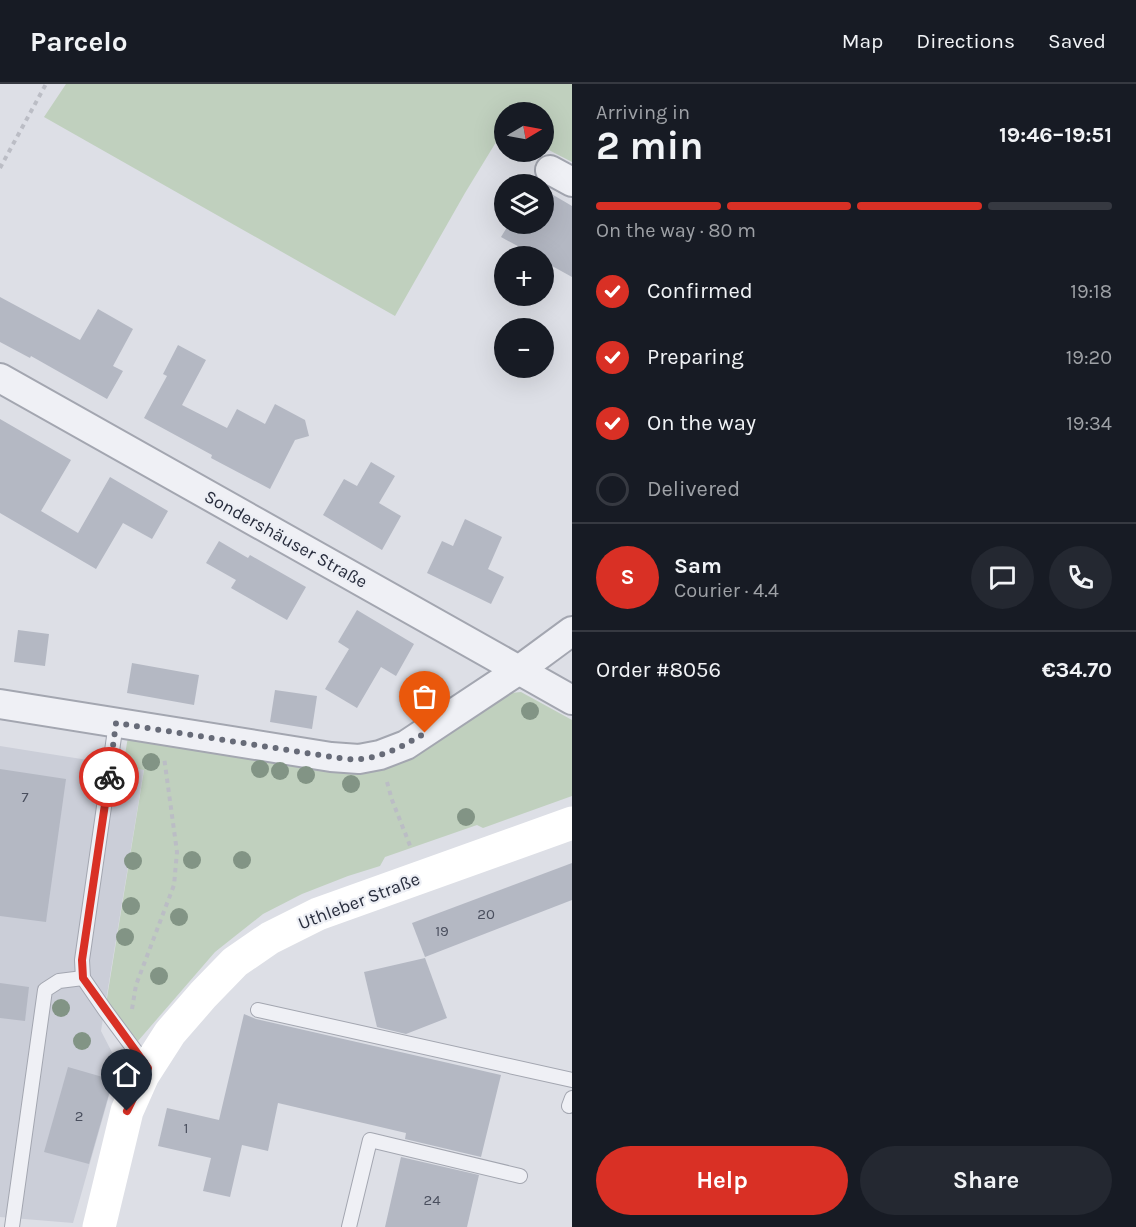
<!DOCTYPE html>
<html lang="en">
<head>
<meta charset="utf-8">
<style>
  body { margin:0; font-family:Karla,sans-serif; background:#242831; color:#f1f3f6; height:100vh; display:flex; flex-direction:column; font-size:22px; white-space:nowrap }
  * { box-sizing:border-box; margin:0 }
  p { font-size:20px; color:#9ea1a6 }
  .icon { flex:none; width:33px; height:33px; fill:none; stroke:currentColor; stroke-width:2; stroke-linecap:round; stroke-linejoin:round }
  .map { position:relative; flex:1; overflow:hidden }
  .panel { display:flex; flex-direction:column; background:#171b24; width:564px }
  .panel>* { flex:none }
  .needle { width:39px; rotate:80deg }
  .buttons { position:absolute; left:494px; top:18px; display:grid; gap:12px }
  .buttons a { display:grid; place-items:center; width:60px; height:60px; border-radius:50%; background:#171b24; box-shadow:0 6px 24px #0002; font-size:30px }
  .pin { position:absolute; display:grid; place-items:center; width:51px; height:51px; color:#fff; margin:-62px -26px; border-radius:50% 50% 50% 0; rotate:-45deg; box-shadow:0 0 6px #0007 }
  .pin .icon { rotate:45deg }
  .courier { position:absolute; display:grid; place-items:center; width:60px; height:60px; margin:-30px; border:4px solid #d93025; border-radius:50%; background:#fff; color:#222; box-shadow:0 2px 8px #0007 }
  .summary em { font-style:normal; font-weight:700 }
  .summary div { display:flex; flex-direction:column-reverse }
  .summary { display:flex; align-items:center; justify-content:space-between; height:102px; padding:0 24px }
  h1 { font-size:39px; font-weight:700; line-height:45px }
  .bar { display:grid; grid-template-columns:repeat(4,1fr); gap:9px 6px; align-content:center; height:72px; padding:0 24px }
  .bar i { height:8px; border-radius:4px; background:#363941 }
  .bar .selected { background:#d93025 }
  .bar p { grid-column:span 4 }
  .line { display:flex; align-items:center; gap:15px; padding:0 24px; border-top:2px solid #363941 }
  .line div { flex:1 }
  .round { display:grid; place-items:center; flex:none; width:63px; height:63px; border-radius:32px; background:#242831 }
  ol { padding:0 24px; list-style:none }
  li { display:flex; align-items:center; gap:18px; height:66px }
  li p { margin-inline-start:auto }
  li .icon { padding:6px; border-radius:50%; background:#d93025; color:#fff; stroke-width:4 }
  li:last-child { color:#9ea1a6 }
  li i { width:33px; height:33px; border:3px solid #363941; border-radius:50% }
  .cta { display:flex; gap:12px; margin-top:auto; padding:12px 24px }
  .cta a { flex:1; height:69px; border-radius:36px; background:#d93025; color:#fff; font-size:24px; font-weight:700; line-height:69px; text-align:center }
  .cta a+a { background:#242831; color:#f1f3f6 }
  header { display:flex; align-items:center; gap:36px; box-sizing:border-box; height:84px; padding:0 30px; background:#171b24; border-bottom:2px solid #363941 }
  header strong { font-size:28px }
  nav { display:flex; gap:33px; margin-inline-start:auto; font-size:21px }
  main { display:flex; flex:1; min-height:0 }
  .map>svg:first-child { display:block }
</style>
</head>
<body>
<header>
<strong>Parcelo</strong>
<nav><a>Map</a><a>Directions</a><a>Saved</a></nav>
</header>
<main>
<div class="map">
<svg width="572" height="1143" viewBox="0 0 572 1143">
  <rect width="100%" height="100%" fill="#dddfe6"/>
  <polygon fill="#cbced8" points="0,662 144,685 101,947 118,980 73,1139 0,1133"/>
  <g fill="#c0d0be">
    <polygon points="66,0 572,0 572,78 543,63 543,28 504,28 504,45 465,109 395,232 44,33"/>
    <polygon points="521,608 572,636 572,712 483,744 477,741 385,773 380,782 348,792 302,810 263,830 215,868 138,957 106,920 144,686 123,682 128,653 371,686 398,680 426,664 511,609"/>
  </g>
  <g fill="#b4b8c3">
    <polygon points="543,105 572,122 572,193 543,177 543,172 536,172 501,153 509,140 543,140"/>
    <polygon points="0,213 80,256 98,225 133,245 113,282 123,287 107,315 31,272 30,274 0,258"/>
    <polygon points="178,261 206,276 182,321 227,344 237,325 265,340 275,320 305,336 309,352 295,356 270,405 211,374 212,371 144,334 167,292 163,290"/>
    <polygon points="0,335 71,376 41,427 78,449 110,393 168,427 152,455 123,439 96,485 0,429"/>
    <polygon points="371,378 395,392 379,419 401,432 382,466 323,431 344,395 357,402"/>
    <polygon points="465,435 502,453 488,485 504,493 491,520 427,489 442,457 453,462"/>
    <polygon points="219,457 248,474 250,471 306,503 287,536 231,504 236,496 206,479"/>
    <polygon points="357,526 414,560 396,592 381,583 357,624 325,605 349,565 338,558"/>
    <polygon points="18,546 49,550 45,582 14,578"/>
    <polygon points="132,579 199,591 194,621 127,609"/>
    <polygon points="275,606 317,612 312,645 270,638"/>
    <polygon points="0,685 66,695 46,838 0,832"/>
    <polygon points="572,779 572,816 425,873 412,839"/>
    <polygon points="425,874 447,934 406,950 377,943 364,888"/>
    <polygon points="0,899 29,903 25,937 0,934"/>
    <polygon points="244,930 256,935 501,991 481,1073 405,1055 406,1049 278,1019 268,1067 242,1061 230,1113 203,1107 211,1074 158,1062 167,1024 219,1036"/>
    <polygon points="68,983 113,996 89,1080 44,1068"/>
    <polygon points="401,1073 479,1091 467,1143 385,1143"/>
  </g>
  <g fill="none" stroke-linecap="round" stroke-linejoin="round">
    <defs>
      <g id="lane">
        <polyline points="116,639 82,876 83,894 105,926 148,984"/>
        <polyline points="258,926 572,996"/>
        <polyline points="569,1022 572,1014"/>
        <polyline points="12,1143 45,906 59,897 83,894"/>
        <polyline points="349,1143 370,1056 520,1092"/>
      </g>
      <g id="street">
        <polyline points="550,86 572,98"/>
        <polyline points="0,294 572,616"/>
        <polyline points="0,620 331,673 359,675 380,671 406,661 519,586 572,547"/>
      </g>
    </defs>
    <use href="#lane" stroke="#a3a6b0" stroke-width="16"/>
    <use href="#street" stroke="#a3a6b0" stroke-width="32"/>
    <g stroke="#bbbdc5" stroke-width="4" stroke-dasharray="4.5 4.5" stroke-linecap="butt">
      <polyline points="0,84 46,0"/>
      <polyline points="387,698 392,716 411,764"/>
      <polyline points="132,925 136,901 174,801 177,768 164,673"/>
    </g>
    <use href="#lane" stroke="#eff0f5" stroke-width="14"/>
    <use href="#street" stroke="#eff0f5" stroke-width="28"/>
    <polyline stroke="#fff" stroke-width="33" points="99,1143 127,1027 143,991 170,949 203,911 235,878 270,854 318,830 572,739"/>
  </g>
  <g fill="#829485">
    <circle cx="530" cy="627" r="9"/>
    <circle cx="151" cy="678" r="9"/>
    <circle cx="260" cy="685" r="9"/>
    <circle cx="280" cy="687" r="9"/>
    <circle cx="306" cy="691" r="9"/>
    <circle cx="351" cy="700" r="9"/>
    <circle cx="466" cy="733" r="9"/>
    <circle cx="192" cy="776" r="9"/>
    <circle cx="242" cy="776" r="9"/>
    <circle cx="133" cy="777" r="9"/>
    <circle cx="131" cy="822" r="9"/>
    <circle cx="179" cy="833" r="9"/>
    <circle cx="125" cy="853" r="9"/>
    <circle cx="159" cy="892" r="9"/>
    <circle cx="61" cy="924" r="9"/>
    <circle cx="82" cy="957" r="9"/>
  </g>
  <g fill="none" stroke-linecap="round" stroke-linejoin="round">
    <path stroke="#676b78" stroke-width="6" stroke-dasharray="0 10.8" d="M109 693 116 639 332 673C341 674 351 676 360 675 384 673 405 661 425 649"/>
    <polyline stroke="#d93025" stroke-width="8" points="109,693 82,876 83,894 148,984 127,1027"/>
  </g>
  <g text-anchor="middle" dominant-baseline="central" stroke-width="4.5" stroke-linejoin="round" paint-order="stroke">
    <g font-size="15" fill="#4a4f5e">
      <text x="25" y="713">7</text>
      <text x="486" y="830">20</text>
      <text x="442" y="847">19</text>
      <text x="79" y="1032">2</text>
      <text x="186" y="1044">1</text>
      <text x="432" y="1116">24</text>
    </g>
    <g font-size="18" fill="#272c3c" stroke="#eceef4">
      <text transform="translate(286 455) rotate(29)">Sondershäuser Straße</text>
      <text transform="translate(359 817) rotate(-21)">Uthleber Straße</text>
    </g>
  </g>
</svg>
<div class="buttons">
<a><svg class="needle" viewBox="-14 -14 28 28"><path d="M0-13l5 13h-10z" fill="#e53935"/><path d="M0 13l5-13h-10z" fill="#9ea1a6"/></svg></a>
<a><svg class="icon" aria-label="layers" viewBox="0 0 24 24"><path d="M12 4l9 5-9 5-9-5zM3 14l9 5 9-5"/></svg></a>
<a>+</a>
<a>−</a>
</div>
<div class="pin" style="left:425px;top:649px;background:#ea580c"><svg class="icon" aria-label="bag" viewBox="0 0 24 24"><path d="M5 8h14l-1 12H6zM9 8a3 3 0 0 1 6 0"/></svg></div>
<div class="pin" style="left:127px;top:1027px;background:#1f2937"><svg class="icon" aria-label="home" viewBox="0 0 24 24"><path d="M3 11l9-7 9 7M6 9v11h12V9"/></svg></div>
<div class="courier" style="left:109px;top:693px"><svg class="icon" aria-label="bike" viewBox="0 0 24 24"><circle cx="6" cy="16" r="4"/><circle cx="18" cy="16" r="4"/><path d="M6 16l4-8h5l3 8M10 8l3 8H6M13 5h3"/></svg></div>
</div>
<section class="panel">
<div class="summary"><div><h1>2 min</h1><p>Arriving in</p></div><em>19:46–19:51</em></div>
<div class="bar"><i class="selected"></i><i class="selected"></i><i class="selected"></i><i></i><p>On the way · 80 m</p></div>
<ol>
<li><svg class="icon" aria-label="check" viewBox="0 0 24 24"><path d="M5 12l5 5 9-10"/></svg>Confirmed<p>19:18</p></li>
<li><svg class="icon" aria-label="check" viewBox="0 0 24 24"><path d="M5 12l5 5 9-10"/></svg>Preparing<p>19:20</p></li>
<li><svg class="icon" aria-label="check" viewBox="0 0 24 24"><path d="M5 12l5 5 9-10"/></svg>On the way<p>19:34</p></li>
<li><i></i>Delivered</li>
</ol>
<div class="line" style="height:108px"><b class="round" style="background:#d93025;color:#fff">S</b><div><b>Sam</b><p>Courier · 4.4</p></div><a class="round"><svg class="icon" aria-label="chat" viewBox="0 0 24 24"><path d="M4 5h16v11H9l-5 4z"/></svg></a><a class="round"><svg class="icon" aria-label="phone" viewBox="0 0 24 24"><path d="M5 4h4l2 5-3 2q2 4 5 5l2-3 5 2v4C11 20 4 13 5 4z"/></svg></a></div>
<div class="line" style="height:78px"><div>Order #8056</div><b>€34.70</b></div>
<div class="cta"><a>Help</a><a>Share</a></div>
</section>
</main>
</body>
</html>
